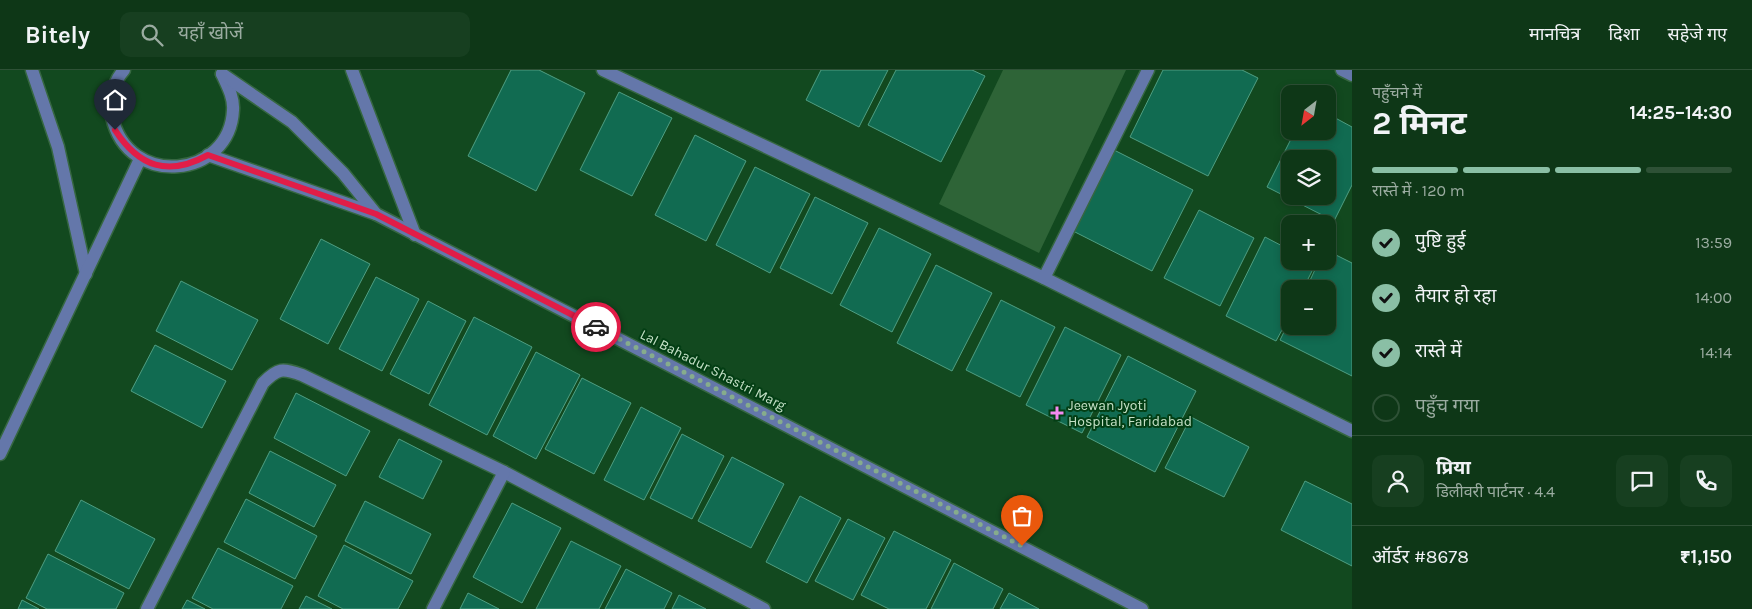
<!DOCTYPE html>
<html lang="hi">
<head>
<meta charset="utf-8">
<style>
  body { margin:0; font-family:Karla,"Noto Sans Devanagari",sans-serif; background:#173f20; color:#f1f3f6; height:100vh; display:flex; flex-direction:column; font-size:19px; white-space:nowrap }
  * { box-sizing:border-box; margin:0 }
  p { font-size:16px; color:#9baca1 }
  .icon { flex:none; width:28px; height:28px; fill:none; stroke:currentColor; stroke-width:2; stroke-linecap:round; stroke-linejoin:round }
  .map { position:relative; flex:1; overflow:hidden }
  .details { display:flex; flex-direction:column; background:#0e3717; width:400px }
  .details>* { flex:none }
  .needle { width:32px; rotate:211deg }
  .fabs { position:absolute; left:1281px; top:15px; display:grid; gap:10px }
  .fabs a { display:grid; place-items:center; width:55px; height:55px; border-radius:10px; background:#0e3717; box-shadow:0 2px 8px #0003,0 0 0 1px #2e5136; font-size:25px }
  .pin { position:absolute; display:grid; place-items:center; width:42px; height:42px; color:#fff; margin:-51px -21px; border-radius:50% 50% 50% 0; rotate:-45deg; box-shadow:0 0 5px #0007 }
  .pin .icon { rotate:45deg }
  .courier { position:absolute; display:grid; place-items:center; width:50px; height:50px; margin:-25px; border:4px solid #e11d48; border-radius:50%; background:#fff; color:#222; box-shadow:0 1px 6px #0007 }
  .headline em { font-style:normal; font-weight:700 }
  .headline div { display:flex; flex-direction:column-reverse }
  .headline { display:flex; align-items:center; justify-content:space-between; height:85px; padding:0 20px }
  h1 { font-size:32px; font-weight:700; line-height:38px }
  .bar { display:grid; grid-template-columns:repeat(4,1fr); gap:8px 5px; align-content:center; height:60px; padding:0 20px }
  .bar i { height:6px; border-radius:4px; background:#2e5136 }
  .bar .selected { background:#8abfa5 }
  .bar p { grid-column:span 4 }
  .line { display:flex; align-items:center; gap:12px; padding:0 20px; border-top:1px solid #2e5136 }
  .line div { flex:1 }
  .round { display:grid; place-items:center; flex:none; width:52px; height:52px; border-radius:10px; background:#173f20 }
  ol { padding:0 20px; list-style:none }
  li { display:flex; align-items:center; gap:15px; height:55px }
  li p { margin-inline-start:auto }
  li .icon { padding:5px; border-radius:50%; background:#8abfa5; color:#111; stroke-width:4 }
  li:last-child { color:#9baca1 }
  li i { width:28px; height:28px; border:2px solid #2e5136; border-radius:50% }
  header { display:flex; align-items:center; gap:30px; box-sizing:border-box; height:70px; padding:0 25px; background:#0e3717; border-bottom:1px solid #2e5136 }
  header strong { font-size:24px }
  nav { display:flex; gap:28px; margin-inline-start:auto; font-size:18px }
  .search { width:350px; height:45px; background:#173f20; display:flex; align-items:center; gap:12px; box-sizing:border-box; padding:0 18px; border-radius:10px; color:#9baca1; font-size:19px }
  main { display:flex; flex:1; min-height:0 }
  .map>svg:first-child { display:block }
</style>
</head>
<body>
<header>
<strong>Bitely</strong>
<div class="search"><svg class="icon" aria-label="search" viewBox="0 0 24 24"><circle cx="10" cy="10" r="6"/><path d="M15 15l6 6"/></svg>यहाँ खोजें</div>
<nav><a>मानचित्र</a><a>दिशा</a><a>सहेजे गए</a></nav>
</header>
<main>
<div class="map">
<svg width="1352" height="539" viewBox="0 0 1352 539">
  <rect width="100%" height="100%" fill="#12491f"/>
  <polygon fill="#2e6437" points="1003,0 1126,0 1039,183 939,134"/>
  <g fill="#116b51" stroke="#4f9e82" fill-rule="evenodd">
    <polygon points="511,0 539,0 585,23 536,121 468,86"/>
    <polygon points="821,0 888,0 859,57 806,30"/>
    <polygon points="896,0 972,0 985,6 941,92 868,55"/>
    <polygon points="1163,0 1242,0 1258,8 1208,106 1130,67"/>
    <polygon points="619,22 672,48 632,126 580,100"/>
    <path d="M1328 44 1352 57V115L1334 151 1267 117 1295 61H1328ZM1290 89H1328V126H1290Z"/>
    <polygon points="695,65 746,91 706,171 655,145"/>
    <polygon points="1114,80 1193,120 1152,201 1073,161"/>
    <polygon points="755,97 810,124 770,203 716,175"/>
    <polygon points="815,127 868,153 832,224 780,198"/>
    <polygon points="1199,140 1254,168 1220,236 1164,208"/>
    <polygon points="879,158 931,184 892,262 840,235"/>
    <polygon points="1265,167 1290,180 1290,191 1316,193 1303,219 1290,219 1290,245 1276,271 1226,246"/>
    <polygon points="321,169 370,194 328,274 280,249"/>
    <polygon points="1328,181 1352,193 1352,306 1280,270 1290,250 1290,256 1328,256 1328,219 1306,219 1319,191 1328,191"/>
    <polygon points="936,195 992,223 952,301 897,273"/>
    <polygon points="376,207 419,229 382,301 339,279"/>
    <polygon points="181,211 258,250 232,300 156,261"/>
    <polygon points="1001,230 1055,257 1020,327 966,300"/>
    <polygon points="428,231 466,251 429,324 390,304"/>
    <polygon points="474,247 532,277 487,365 429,335"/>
    <polygon points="1065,257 1121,285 1082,363 1026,335"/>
    <polygon points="155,275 226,311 202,358 131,321"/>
    <polygon points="536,282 580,305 536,389 493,366"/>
    <polygon points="1128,286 1196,321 1155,402 1087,367"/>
    <polygon points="582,308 631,333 594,404 545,379"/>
    <polygon points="296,323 370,361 346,406 274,368"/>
    <polygon points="641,337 681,358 644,430 604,410"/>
    <polygon points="1191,347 1249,377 1224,427 1165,398"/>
    <polygon points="682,364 724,386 692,449 650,428"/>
    <polygon points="399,369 442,391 423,429 379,407"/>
    <polygon points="270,381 336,415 314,457 249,423"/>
    <polygon points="732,387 784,414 751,478 698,451"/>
    <polygon points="1305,411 1352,434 1352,496 1281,460"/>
    <polygon points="800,426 841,448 807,513 766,492"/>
    <polygon points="246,429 317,466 295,509 224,472"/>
    <polygon points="81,430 155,469 129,519 55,481"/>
    <polygon points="365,431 431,464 411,504 345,471"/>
    <polygon points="512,433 561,458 522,533 473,507"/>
    <polygon points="848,449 885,468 853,530 815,511"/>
    <polygon points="894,461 951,490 926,539 889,539 861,525"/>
    <polygon points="571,471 621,496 599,539 536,539"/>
    <polygon points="344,475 413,511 398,539 343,539 318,526"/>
    <polygon points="218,478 293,516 281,539 213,539 192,528"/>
    <polygon points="48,484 124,523 116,539 47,539 26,528"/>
    <polygon points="954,493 1003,519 993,539 931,539"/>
    <polygon points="626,499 672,523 664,539 605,539"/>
    <polygon points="468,523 499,539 460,539"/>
    <polygon points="1009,523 1039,539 1000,539"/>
    <polygon points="679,525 706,539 672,539"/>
    <polygon points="306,526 332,539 299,539"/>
    <polygon points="22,530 39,539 18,539"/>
    <polygon points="187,530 205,539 182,539"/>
  </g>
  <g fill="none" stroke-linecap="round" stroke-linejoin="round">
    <defs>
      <g id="minor">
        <polyline points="32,0 58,77 86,204"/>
        <path d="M124 0C113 12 109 31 112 47 128 119 230 109 233 40 234 27 227 15 222 4"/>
        <polyline points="352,0 415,165"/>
        <polyline points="603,0 1044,208 1352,361"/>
        <polyline points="1342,0 1352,5"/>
        <polyline points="222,4 292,52 343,103 376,144 1142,539"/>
        <polyline points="208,85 376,144"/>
        <polyline points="1044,208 1148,0"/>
        <polyline points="0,384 140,89"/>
        <path d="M147 539 263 313C278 298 282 298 302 305L504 402 764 539"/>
        <polyline points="433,539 504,402"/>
      </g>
    </defs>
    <use href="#minor" stroke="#366741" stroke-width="15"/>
    <use href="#minor" stroke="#6477aa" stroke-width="12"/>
  </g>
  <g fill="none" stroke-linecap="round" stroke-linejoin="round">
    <polyline stroke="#86ac8c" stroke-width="5" stroke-dasharray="0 9" points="596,257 1022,476"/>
    <path stroke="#e11d48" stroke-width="6" d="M115 60C139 97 168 107 208 85L376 144 596 257"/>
  </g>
  <path fill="#f38af1" stroke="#033e14" stroke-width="2" d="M1054.5 335.5h5v5h5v5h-5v5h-5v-5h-5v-5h5z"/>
  <g text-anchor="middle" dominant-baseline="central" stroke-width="4" stroke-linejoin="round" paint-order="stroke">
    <g font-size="14" fill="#c5e1c7" stroke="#033e14">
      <text transform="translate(713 300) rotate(27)">Lal Bahadur Shastri Marg</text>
    </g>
    <g font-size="14" fill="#c5e1c7" stroke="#033e14" text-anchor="start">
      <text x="1068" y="335">Jeewan Jyoti<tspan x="1068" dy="16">Hospital, Faridabad</tspan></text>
    </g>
  </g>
</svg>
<div class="fabs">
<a><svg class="needle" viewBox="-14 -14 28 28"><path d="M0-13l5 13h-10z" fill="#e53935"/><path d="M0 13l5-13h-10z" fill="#9baca1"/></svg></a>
<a><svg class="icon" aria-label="layers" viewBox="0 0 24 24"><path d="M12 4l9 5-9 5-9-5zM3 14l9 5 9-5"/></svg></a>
<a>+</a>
<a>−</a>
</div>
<div class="pin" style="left:1022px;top:476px;background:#ea580c"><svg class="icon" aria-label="bag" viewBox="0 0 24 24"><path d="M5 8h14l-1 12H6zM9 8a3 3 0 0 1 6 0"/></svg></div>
<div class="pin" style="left:115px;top:60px;background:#1f2937"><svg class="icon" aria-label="home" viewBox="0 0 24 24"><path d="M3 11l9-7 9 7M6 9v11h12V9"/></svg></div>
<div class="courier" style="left:596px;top:257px"><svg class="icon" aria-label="car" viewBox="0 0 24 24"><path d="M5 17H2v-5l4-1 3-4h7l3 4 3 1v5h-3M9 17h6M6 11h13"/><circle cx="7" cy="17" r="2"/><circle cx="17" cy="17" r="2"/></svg></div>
</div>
<section class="details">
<div class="headline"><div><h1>2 मिनट</h1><p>पहुँचने में</p></div><em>14:25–14:30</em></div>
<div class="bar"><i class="selected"></i><i class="selected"></i><i class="selected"></i><i></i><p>रास्ते में · 120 m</p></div>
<ol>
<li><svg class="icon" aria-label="check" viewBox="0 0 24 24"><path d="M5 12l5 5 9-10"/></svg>पुष्टि हुई<p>13:59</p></li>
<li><svg class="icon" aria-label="check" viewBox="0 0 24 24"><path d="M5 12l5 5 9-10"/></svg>तैयार हो रहा<p>14:00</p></li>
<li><svg class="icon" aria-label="check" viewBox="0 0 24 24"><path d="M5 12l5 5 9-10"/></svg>रास्ते में<p>14:14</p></li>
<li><i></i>पहुँच गया</li>
</ol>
<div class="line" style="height:90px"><a class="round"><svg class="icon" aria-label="person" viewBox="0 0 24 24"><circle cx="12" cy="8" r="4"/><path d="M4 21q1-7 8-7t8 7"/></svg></a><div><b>प्रिया</b><p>डिलीवरी पार्टनर · 4.4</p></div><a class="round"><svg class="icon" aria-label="chat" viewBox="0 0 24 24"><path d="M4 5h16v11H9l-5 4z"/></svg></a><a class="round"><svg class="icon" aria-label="phone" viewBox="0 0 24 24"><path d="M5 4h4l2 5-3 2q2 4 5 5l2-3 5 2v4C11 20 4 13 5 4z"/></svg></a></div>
<div class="line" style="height:65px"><div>ऑर्डर #8678</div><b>₹1,150</b></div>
</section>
</main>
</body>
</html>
